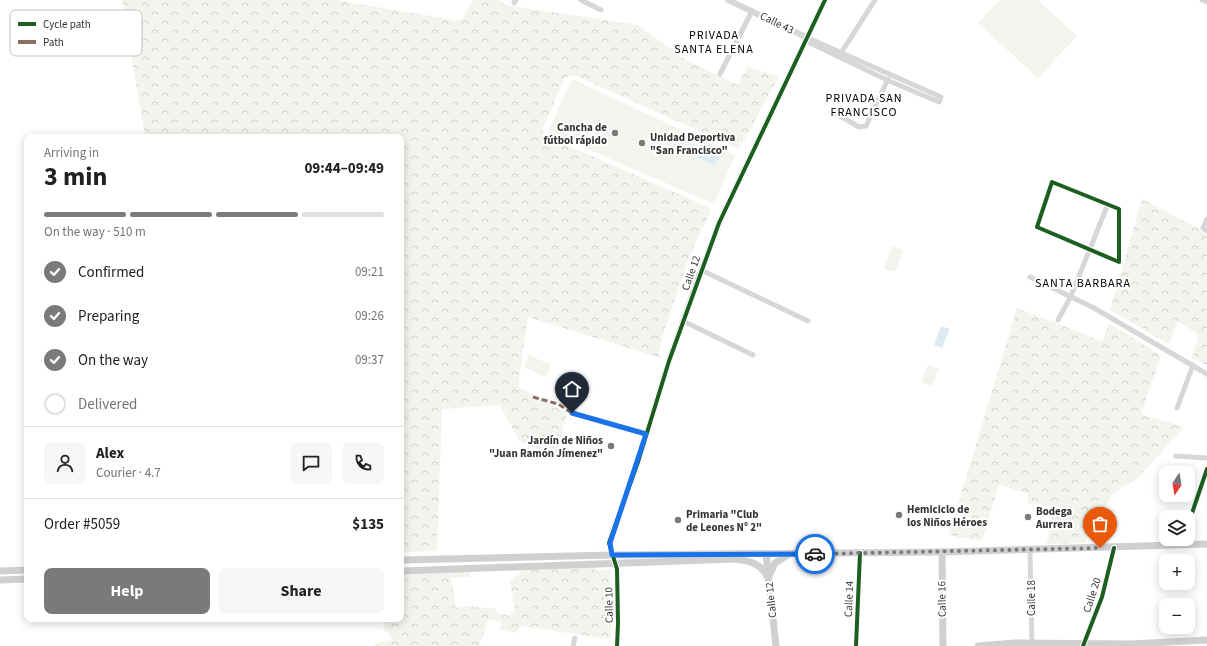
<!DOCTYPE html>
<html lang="en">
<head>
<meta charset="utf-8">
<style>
  body { margin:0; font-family:"Source Sans 3",sans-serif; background:#f6f6f6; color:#202124; height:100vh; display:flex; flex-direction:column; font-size:15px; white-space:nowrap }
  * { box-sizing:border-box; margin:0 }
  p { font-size:13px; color:#757577 }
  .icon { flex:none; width:22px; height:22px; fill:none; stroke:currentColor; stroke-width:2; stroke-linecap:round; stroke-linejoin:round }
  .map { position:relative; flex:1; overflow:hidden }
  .sheet { position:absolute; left:24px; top:134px; width:380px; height:488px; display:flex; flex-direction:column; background:#fff; border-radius:8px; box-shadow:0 2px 10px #0003 }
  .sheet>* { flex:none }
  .needle { width:26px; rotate:192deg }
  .fabs { position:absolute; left:1159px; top:466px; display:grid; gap:8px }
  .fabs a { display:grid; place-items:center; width:36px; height:36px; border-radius:8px; background:#fff; box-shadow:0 2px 10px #0003; font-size:20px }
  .pin { position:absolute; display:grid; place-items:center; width:34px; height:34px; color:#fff; margin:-41px -17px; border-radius:50% 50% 50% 0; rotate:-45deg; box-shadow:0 0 4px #0007 }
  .pin .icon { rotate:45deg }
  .courier { position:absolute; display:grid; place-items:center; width:40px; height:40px; margin:-20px; border:3px solid #1a73e8; border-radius:50%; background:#fff; color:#222; box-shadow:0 1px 5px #0007 }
  .overview em { font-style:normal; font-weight:700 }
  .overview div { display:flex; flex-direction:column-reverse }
  .overview { display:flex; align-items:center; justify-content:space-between; height:68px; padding:0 20px }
  h1 { font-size:26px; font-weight:700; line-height:30px }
  .bar { display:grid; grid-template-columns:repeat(4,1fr); gap:6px 4px; align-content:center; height:48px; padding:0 20px }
  .bar i { height:5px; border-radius:3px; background:#e0e0e0 }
  .bar .on { background:#7a7a7a }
  .bar p { grid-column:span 4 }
  .line { display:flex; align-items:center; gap:10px; padding:0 20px; border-top:1px solid #e0e0e0 }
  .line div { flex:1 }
  .round { display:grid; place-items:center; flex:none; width:42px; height:42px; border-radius:8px; background:#f6f6f6 }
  ol { padding:0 20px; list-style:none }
  li { display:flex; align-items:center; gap:12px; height:44px }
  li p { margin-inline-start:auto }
  li .icon { padding:4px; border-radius:50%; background:#7a7a7a; color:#fff; stroke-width:4 }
  li:last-child { color:#757577 }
  li i { width:22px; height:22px; border:2px solid #e0e0e0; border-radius:50% }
  .cta { display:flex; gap:8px; margin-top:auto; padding:8px 20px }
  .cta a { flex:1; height:46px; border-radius:8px; background:#7a7a7a; color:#fff; font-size:16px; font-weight:700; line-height:46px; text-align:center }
  .cta a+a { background:#f6f6f6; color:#202124 }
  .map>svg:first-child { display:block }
</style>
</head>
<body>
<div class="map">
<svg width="1207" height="646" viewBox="0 0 1207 646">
  <defs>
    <pattern id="forest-crowns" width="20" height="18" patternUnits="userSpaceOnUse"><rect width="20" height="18" fill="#f1f5ed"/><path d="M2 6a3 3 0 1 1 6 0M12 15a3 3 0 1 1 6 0" fill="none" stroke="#cfd2cc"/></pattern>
  </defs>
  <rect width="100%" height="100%" fill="#fff"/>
  <g fill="#f1f5ed">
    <polygon points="999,0 1038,0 1077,36 1038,78 978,23"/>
    <polygon points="572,79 735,155 714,204 548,132"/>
    <polygon points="892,246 903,250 895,272 884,269"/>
    <polygon points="529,355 551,365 545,377 524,367"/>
    <polygon points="928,365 939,369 932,386 921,382"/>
  </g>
  <g fill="url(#forest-crowns)">
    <polygon points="122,0 335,0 461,21 473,0 499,0 505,5 638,25 686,60 738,85 747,67 779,76 739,149 577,76 565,77 542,130 548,137 708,207 711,211 691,252 664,332 659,352 661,358 528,317 518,387 567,413 556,455 520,442 500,405 442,409 437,551 401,552 401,137 145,137"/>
    <polygon points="1142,199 1197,228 1207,235 1207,365 1192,358 1199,335 1178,321 1169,344 1110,310"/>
    <polygon points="1017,308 1102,341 1109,324 1124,332 1161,356 1141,414 1184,427 1138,478 1113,493 1084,543 1047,544 1054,506 1028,503 1028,493 999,485 982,541 949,535"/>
    <polygon points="594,567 596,571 609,569 612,622 610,639 520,626 517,633 499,630 502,622 488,620 479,646 374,646 380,642 391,640 389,633 383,629 386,619 401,619 401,573 469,572 471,577 451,578 456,608 468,606 496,609 497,613 510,616 515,610 510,582 516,576 520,575 521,570"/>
  </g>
  <g fill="#ddebf3">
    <polygon points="701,147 719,156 715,165 696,157"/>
    <polygon points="941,326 950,329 942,348 934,345"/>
  </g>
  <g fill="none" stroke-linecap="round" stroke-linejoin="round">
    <g stroke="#d7d7d7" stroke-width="5">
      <polyline points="581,0 601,10"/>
      <polyline points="1202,0 1207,2"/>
      <polyline points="514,3 516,0"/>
      <polyline points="806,41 887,80 939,102 941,97 808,38"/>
      <polyline points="841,53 875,0"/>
      <polyline points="720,74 752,11"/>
      <polyline points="832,111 859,127 866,126 888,79"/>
      <polygon points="1052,182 1119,209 1119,262 1037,227"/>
      <polyline points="1207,219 1203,228 1207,231"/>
      <polyline points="701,270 808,321"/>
      <polyline points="1030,277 1094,308 1207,374"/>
      <polyline points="1058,320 1071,296 1108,204"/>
      <polyline points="683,321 753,355"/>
      <polyline points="1177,408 1193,365"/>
      <polyline points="572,413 646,434"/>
      <polyline points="1176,456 1207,458"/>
      <polyline points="1188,525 1207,469"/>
      <polyline points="1030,551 1032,645"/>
      <polyline points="615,564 617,569 618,624 617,646"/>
      <polyline points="1083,645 1102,597 1114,548"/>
      <polyline points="573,646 575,638"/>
      <polyline points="856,646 860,553"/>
    </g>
    <g stroke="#d7d7d7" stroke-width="6">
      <polyline points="728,0 808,38"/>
      <polyline points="615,564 609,543 638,462 669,361 701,270 724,212 825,0"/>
    </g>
    <g stroke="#d0d0d0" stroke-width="7">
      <polyline points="942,552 943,646"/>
      <polyline points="766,554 776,646"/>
      <polyline points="401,560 612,555 942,552 1207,544"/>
      <polyline points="0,571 27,570"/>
      <path d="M401 571 736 559C752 561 763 565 769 580"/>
      <polyline points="770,574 775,563 788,555"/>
      <polyline points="0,580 27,579"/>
      <polyline points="978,646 1015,643 1131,644 1207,640"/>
    </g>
    <polyline stroke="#8d6e63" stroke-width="3" stroke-dasharray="6 3" stroke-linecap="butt" points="533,397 558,404 572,413"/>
    <defs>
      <g id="cycleway">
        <polygon points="1052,182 1119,209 1119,262 1037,227"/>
        <polyline points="1188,525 1207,469"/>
        <polyline points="617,646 618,624 617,569 609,543 638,462 669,361 719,223 825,0"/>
        <polyline points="856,646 860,553"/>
        <polyline points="1083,646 1102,597 1114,548"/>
      </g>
    </defs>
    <use href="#cycleway" stroke="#fff" stroke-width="6"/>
    <use href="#cycleway" stroke="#1b5e20" stroke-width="4"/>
  </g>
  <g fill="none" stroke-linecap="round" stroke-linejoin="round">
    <polyline stroke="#7a7a7a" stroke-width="4" stroke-dasharray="0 7.2" points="815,554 1100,548"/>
    <polyline stroke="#1a73e8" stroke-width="5" points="572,413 646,434 610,543 612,555 815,554"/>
  </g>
  <g fill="#7a7a7a" stroke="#fff" stroke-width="1.5">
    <circle cx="615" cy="133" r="4"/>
    <circle cx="642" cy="143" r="4"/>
    <circle cx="611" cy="446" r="4"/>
    <circle cx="899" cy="515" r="4"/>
    <circle cx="1028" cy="517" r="4"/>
    <circle cx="678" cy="520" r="4"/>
  </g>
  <g text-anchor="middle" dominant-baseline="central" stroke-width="4" stroke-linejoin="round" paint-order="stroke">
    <g font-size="11" fill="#333" stroke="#fff">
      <text transform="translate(777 23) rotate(26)">Calle 43</text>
      <text transform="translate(691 273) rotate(-70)">Calle 12</text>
      <text transform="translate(1092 595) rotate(-72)">Calle 20</text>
      <text transform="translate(1031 598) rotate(-90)">Calle 18</text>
      <text transform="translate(849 599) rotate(-88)">Calle 14</text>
      <text transform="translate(942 599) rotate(-91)">Calle 16</text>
      <text transform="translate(771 600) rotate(-96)">Calle 12</text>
      <text transform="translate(609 605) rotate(-91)">Calle 10</text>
    </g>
    <g font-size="11" font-weight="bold" fill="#333" stroke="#fff" text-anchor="start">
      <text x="607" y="127" text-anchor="end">Cancha de<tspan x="607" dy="13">fútbol rápido</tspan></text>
      <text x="650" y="137">Unidad Deportiva<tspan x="650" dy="13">"San Francisco"</tspan></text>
      <text x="603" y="440" text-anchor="end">Jardín de Niños<tspan x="603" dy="13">"Juan Ramón Jímenez"</tspan></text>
      <text x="907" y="509">Hemiciclo de<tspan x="907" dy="13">los Niños Héroes</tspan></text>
      <text x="1036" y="511">Bodega<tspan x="1036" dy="13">Aurrera</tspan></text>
      <text x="686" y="514">Primaria "Club<tspan x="686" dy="13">de Leones N° 2"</tspan></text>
    </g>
    <g font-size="12" letter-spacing="1" fill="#000" stroke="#fff">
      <text x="714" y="35">PRIVADA<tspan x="714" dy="14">SANTA ELENA</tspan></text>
      <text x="864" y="98">PRIVADA SAN<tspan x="864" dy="14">FRANCISCO</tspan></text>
      <text x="1083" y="283">SANTA BARBARA</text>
    </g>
  </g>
  <rect x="10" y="10" width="132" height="46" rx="6" fill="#fff" stroke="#c2c2c2" stroke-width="1"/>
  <rect x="18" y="22" width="18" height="4" fill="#1b5e20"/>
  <rect x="18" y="40" width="18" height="4" fill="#8d6e63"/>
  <g font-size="11" fill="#333">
    <text x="43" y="28">Cycle path</text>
    <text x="43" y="46">Path</text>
  </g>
</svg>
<div class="fabs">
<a><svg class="needle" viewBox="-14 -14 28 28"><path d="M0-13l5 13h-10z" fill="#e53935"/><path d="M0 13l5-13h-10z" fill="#757577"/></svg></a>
<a><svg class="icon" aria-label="layers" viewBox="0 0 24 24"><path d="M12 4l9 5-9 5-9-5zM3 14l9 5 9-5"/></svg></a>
<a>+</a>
<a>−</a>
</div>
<div class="pin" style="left:1100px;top:548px;background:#ea580c"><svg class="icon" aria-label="bag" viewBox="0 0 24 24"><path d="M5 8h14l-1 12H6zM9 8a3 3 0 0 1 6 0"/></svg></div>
<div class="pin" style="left:572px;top:413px;background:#1f2937"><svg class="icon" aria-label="home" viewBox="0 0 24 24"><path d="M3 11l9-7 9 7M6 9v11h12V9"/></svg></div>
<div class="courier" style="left:815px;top:554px"><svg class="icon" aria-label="car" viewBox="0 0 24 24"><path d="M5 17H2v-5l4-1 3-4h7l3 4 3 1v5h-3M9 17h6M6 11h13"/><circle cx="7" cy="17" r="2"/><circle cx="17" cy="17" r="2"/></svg></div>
<section class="sheet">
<div class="overview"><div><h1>3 min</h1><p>Arriving in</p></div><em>09:44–09:49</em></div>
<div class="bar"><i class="on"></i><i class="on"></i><i class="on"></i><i></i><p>On the way · 510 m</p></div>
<ol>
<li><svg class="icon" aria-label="check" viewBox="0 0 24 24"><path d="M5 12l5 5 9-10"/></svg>Confirmed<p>09:21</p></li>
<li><svg class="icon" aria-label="check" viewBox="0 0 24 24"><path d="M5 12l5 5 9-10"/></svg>Preparing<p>09:26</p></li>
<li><svg class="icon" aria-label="check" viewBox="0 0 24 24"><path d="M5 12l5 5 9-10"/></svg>On the way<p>09:37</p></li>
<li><i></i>Delivered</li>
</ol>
<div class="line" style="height:72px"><a class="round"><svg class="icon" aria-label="person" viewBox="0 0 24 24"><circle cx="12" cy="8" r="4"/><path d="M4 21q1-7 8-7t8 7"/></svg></a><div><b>Alex</b><p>Courier · 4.7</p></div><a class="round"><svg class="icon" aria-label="chat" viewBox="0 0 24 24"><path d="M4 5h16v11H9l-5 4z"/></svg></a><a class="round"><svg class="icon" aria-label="phone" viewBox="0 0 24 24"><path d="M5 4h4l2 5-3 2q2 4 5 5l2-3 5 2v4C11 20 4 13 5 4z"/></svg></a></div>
<div class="line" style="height:52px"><div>Order #5059</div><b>$135</b></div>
<div class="cta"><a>Help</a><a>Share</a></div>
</section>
</div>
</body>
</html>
